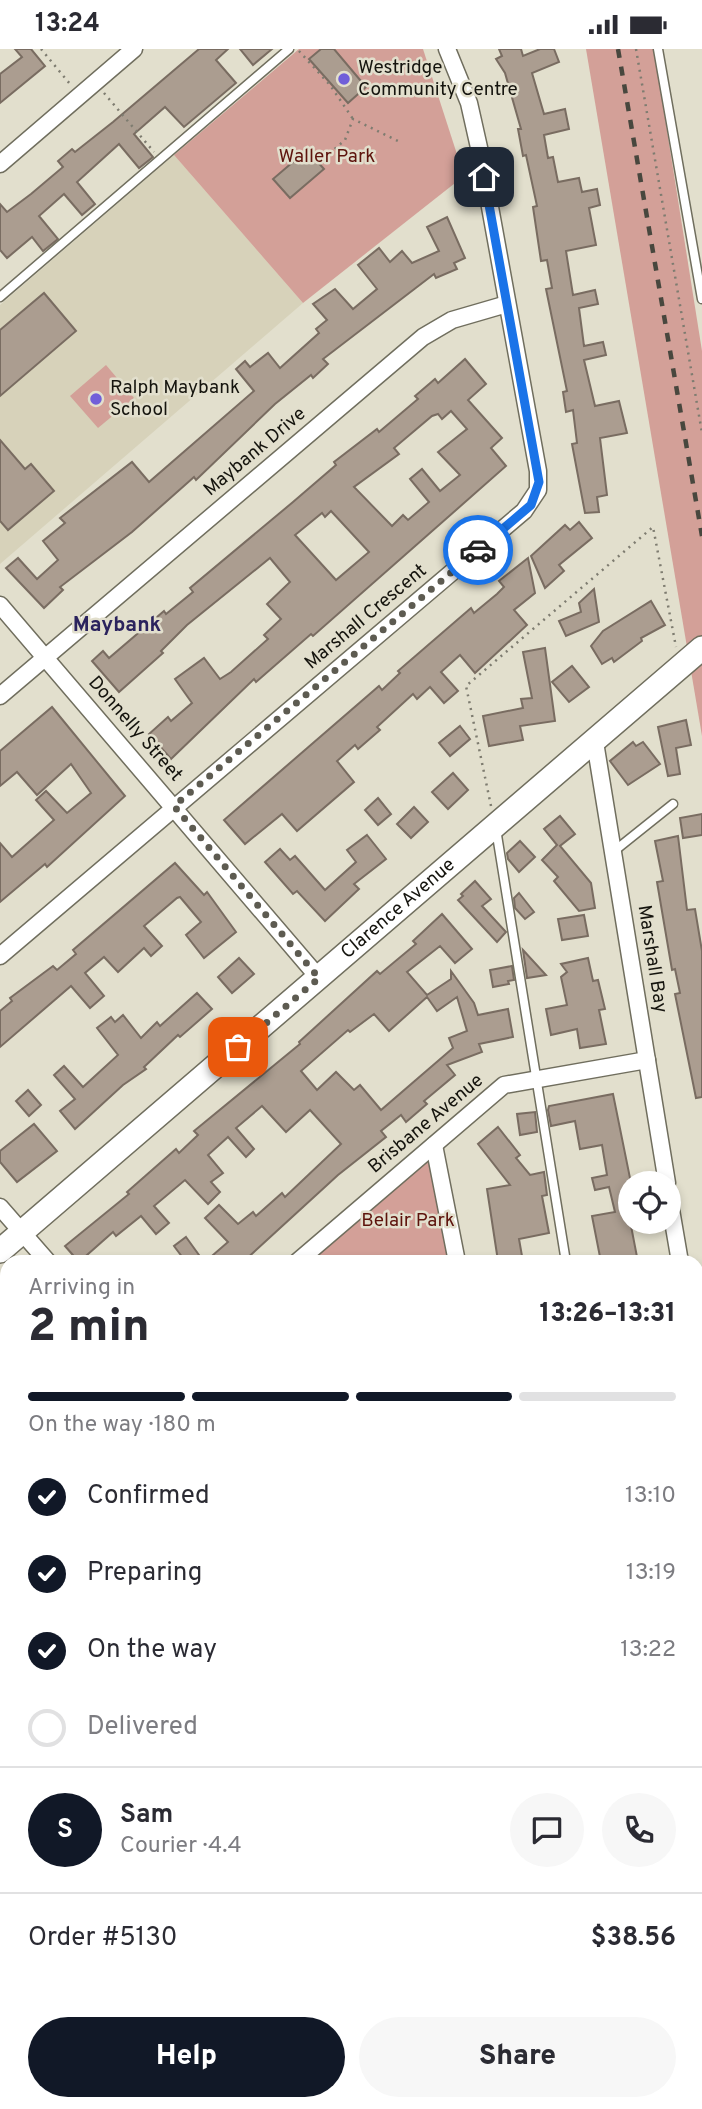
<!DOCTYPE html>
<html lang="en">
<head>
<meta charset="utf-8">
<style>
  body { margin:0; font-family:Overpass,sans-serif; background:#f7f7f7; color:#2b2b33; height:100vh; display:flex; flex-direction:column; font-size:26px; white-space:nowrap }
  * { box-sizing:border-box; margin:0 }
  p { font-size:23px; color:#7c7c81 }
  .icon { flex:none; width:38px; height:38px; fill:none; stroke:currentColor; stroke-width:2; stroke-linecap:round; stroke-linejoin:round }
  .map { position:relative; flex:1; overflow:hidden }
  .sheet { position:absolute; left:0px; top:1206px; width:704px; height:856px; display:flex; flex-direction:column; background:#fff; border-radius:21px 21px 0 0; box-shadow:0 4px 10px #0003 }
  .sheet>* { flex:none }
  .tools { position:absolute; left:618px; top:1122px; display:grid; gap:14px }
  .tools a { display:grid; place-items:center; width:63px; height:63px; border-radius:50%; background:#fff; box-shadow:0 4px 10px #0003; font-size:35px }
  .pin { position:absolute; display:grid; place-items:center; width:60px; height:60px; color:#fff; margin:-30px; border-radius:14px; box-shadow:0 4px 10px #0006 }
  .courier { position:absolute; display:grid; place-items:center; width:70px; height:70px; margin:-35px; border:5px solid #1a73e8; border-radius:50%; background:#fff; color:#222; box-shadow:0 2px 9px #0007 }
  .head em { font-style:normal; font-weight:800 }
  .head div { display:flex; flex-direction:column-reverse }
  .head { display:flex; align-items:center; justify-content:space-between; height:119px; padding:0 28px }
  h1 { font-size:46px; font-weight:800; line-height:52px }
  .bar { display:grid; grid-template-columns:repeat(4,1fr); gap:10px 7px; align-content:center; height:84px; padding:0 28px }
  .bar i { height:9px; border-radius:5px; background:#e1e1e2 }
  .bar .on { background:#111827 }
  .bar p { grid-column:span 4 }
  .line { display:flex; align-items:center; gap:18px; padding:0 28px; border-top:2px solid #e1e1e2 }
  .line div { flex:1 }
  .round { display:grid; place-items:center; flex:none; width:74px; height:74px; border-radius:37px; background:#f7f7f7 }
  ol { padding:0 28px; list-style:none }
  li { display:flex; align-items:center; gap:21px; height:77px }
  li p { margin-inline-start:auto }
  li .icon { padding:7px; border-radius:50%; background:#111827; color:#fff; stroke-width:4 }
  li:last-child { color:#7c7c81 }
  li i { width:38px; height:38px; border:4px solid #e1e1e2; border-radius:50% }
  .button { display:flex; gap:14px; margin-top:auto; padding:14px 28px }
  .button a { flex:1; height:80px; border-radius:42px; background:#111827; color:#fff; font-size:28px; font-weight:800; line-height:80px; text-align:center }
  .button a+a { background:#f7f7f7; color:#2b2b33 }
  .status { display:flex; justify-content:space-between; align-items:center; height:49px; padding:0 35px; background:#fff; direction:ltr }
  .status svg { height:19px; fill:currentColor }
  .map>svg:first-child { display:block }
</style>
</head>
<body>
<div class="status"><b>13:24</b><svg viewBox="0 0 49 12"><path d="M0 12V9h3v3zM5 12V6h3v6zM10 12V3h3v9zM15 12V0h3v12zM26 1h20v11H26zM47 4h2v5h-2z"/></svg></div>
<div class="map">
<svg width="702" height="2060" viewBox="0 0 702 2060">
  <rect width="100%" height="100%" fill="#e2dfcd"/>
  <g fill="#d7d2ba">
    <polygon points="174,106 303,254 0,515 0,256"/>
    <polygon points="0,1502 7,1511 7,1707 0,1699"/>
    <polygon points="702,1590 702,2060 650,2060 645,2055 696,2054 696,1595"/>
    <polygon points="0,1710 7,1718 7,2054 303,2054 308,2060 0,2060"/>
  </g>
  <g fill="#d3a098">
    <polygon points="299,0 423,0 464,127 303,254 174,106"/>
    <polygon points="586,0 654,0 702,302 702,687"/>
    <polygon points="106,316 134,349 98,379 70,347"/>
    <polygon points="434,1096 457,1213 297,1213"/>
    <polygon points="303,2055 554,2055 547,2060 308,2060"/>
  </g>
  <g fill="#ab9d90" stroke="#796c61" stroke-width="2" fill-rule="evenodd">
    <polygon points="15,0 31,0 45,17 0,54 0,25 22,8"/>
    <polygon points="199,0 228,0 216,11 236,34 184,78 165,58 134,85 153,108 139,119 119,95 77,133 95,155 82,166 64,145 39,167 58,190 43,202 32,188 7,209 0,201 0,155 7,163 31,145 63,118 58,112 72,100 75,103 113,73"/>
    <polygon points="240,0 272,0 253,16"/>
    <polygon points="321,0 334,0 366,38 348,54 309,10"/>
    <polygon points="499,0 521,0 523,7 540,0 554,0 559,13 532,24 544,65 565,60 569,80 544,86 548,109 553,108 558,133 579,129 582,143 597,140 600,156 589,159 596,196 566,202 573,246 595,241 598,255 579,259 584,297 603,293 606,306 584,311 595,357 619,352 627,384 600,389 607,446 597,448 599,463 585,464 572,395 577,394 573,361 566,363 563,343 567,342 546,240 552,239 547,211 541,212 533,158 537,157 526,106 523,107 518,80 521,80 505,24 496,10 502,7"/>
    <polygon points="307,101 324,120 290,149 273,130"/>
    <polygon points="447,168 465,209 454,214 457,220 436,229 434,225 323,310 328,315 313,329 311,326 275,355 196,431 194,428 132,483 60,538 63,541 44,559 6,519 18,509 37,530 58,511 43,492 65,474 60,469 132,413 149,433 254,342 236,320 245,312 250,318 268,304 280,319 319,284 316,280 327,271 313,255 335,240 353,260 377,240 358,216 379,199 390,213 402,202 412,214 439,202 427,178"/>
    <polygon points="44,244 76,282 0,347 0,281"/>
    <path d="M465 310 486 335 468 351 502 389 491 399 506 417 313 587 311 585 256 633 254 630 171 710 149 685 168 668 171 672 192 654 175 630 204 609 220 630 231 623 268 590 264 586 281 570 267 555 290 533 270 509 187 576 161 602 163 604 119 643 92 612 103 602 109 609 164 562 166 565 193 543 190 539 293 453 336 416 334 413 377 380 379 383 418 350 415 347 435 330 438 334ZM451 362 467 380 438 403 460 426 440 442 422 420 410 430 429 453 408 471 403 466 392 477 354 438 399 405 394 399 432 367 438 365 442 370ZM331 462 369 503 336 531 295 486 322 464 325 468Z"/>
    <polygon points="0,391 25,420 31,415 54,442 8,481 0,472"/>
    <polygon points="579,473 592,489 559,516 564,522 545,539 531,507 565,476 570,481"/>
    <polygon points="528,509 535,544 514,561 527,576 475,624 460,606 441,623 458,642 444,654 430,638 417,650 413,645 377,678 380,681 358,700 355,696 337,712 354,733 297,782 282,765 245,795 224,771 379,637 382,641 400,624 398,622 471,559 474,564 497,545 504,538 499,532"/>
    <polygon points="594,540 599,573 566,587 559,572 581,563 579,554"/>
    <polygon points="651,552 665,576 641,589 642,592 614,613 612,609 602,615 591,597 603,582"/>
    <polygon points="545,599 555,672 520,677 523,691 489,697 483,667 523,659 521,650 532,649 523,603"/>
    <polygon points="572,617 589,638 569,653 552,633"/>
    <polygon points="52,658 125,747 47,818 45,815 0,853 0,794 12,808 54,771 36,751 46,742 67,764 91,744 71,715 37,746 17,723 0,737 0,702"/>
    <polygon points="686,671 691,696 676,699 680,725 668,727 658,678"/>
    <polygon points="460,677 470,690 450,707 439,694"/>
    <polygon points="633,693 636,697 643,693 660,715 628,736 610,712"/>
    <polygon points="453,724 468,741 448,760 432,743"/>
    <polygon points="378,749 391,765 378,776 365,761"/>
    <polygon points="414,758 428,773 411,789 397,775"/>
    <polygon points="702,765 702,786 683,789 680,769"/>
    <polygon points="560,767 575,785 560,797 591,834 595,859 579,862 554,832 558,828 542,811 557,796 544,780"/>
    <polygon points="367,786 386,810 354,835 359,840 325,872 297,842 293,845 265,813 280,800 290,811 295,807 325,841 356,813 347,801"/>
    <polygon points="678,787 687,861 695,860 702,902 702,1048 696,1049 675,945 680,944 675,920 672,921 657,833 663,832 655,792"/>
    <polygon points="520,792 535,808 519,823 508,810 507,804"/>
    <polygon points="175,814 204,846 207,843 236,883 204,909 186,886 201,873 180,848 177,849 144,877 162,897 151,907 144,899 118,923 104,908 85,924 104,947 90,959 71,937 0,998 0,962 12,952 10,949 53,917 57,921 76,905 73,901"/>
    <polygon points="475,832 491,850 482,857 506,883 497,893 458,851 463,847 461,845"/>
    <polygon points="519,844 534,863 525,870 515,859 514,849"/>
    <path d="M442 865 472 900 455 914 440 897 407 923 427 946 451 930V922L474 954 478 966 508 960 513 988 479 995 482 1003 447 1016 455 1026 424 1052 427 1055 406 1073 401 1066 381 1082 386 1088 338 1126 243 1213H205L228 1193 205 1169 219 1156 238 1175 253 1163 256 1167 282 1144 285 1148 341 1095 310 1061 286 1083 262 1057 236 1079 254 1100 246 1108 228 1088 208 1106 223 1124 211 1133 220 1143 208 1155 185 1131 154 1157 169 1174 156 1185 141 1167 116 1187 113 1183 79 1213 65 1197 129 1145 127 1143 176 1100 179 1104 198 1086 194 1082 300 995 299 993 377 922 380 925 416 895 413 892ZM427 948 437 962 457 948 467 982 449 989 453 999 381 1061 360 1036 354 1041 336 1023 317 1041 301 1022 348 981 350 983 374 965 389 982Z"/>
    <polygon points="584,866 588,887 562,891 558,870"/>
    <polygon points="523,901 546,926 527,929"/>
    <polygon points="239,909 254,925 232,944 218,928"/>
    <polygon points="588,909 593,932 598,931 605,960 599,961 606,995 580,999 577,980 551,986 546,960 567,956 561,928 567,923 561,915"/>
    <polygon points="512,917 514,931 508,932 509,935 493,938 490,921"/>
    <polygon points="197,944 212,960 180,988 178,986 144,1018 146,1020 123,1036 75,1080 60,1062 75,1050 54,1026 64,1017 83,1038 118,1006 97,979 111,968 115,973 123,966 141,989 157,973 160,977"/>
    <polygon points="28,1041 41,1056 29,1067 16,1052"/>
    <polygon points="613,1045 630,1129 630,1150 626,1151 638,1213 601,1213 592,1167 615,1163 609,1138 595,1141 592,1129 607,1126 602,1096 580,1100 575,1072 551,1077 548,1061 549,1057"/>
    <polygon points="535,1063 537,1083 520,1086 517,1065"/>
    <polygon points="34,1075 57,1102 17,1133 0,1113 0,1102"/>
    <polygon points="498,1078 520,1106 516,1109 530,1126 544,1123 547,1146 542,1147 549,1184 519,1190 522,1207 498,1212 487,1140 510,1136 478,1095"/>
    <polygon points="186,1188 204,1213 186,1213 174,1197"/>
  </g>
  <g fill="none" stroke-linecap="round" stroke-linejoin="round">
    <defs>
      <g id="lane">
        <polyline points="658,0 702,250"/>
        <polyline points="0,248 289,0"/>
        <polyline points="496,780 566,1213"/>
        <polyline points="613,803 673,755"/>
        <polyline points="0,1456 7,1464"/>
        <polyline points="515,2054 520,2060"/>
        <polyline points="618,2060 619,2054"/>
      </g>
      <g id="street">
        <polyline points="0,115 134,0"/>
        <polyline points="0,556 319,929"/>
        <polyline points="0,647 423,288 452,271 507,255"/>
        <polyline points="595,693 667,1134"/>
        <polyline points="0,907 524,462 538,441 538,422 480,103 469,54 447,0"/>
        <polyline points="434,1096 457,1213"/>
        <polyline points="668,1143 680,1213"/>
        <polyline points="0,1158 48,1213"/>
        <polyline points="297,1213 504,1036 647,1011"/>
        <polyline points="696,1314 702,1348"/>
        <polyline points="696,1387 702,1382"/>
      </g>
      <g id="secondary">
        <path id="s1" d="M0 1202 702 599"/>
        <polyline points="696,1932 702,1928"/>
        <polyline points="548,2060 554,2054"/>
      </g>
    </defs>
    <use href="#lane" stroke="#706e5e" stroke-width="11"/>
    <use href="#street" stroke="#706e5e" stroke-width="19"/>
    <use href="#secondary" stroke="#706e5e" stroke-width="26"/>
    <g stroke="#7e7c70" stroke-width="2.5" stroke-dasharray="2 5" stroke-linecap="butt">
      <polyline points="41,0 70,35"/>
      <polyline points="636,0 702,384"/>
      <polyline points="299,2 330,36 353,70"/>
      <polyline points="104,44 154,103"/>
      <polyline points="324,109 345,91 353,70 398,92"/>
      <polyline points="491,757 466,637 653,478 676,598"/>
      <polyline points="0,1391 7,1396"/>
      <polyline points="696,1965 702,1960"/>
      <polyline points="484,2054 489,2060"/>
      <polyline points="587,2060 593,2054"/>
    </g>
    <use href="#lane" stroke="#fff" stroke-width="8"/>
    <use href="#street" stroke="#fff" stroke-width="16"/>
    <use href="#secondary" stroke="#fff" stroke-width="23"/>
    <polyline stroke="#48473e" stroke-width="4.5" stroke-dasharray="9 9" stroke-linecap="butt" points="618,0 702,487"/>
  </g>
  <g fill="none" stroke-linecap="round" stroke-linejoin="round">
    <polyline stroke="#5d5b51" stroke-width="7" stroke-dasharray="0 12.6" points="238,998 319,929 174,757 478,501"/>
    <polyline stroke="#1a73e8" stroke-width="9" points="478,501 531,456 539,433 484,128"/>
  </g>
  <g fill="#705fd9" stroke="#e2dfcd" stroke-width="2.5">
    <circle cx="344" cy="30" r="7"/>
    <circle cx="96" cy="350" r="7"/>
  </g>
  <g text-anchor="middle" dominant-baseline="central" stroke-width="5" stroke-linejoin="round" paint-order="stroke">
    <g font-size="19" fill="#15140e" stroke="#e2dfcd" text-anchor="start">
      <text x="358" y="19">Westridge<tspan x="358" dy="22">Community Centre</tspan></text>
      <text x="110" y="339">Ralph Maybank<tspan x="110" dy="22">School</tspan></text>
    </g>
    <g font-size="19" fill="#5d130c" stroke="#e2dfcd">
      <text x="327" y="108">Waller Park</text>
      <text x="408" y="1172">Belair Park</text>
    </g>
    <g font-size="19" fill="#15140e" stroke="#e2dfcd">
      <text transform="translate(255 403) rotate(-40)">Maybank Drive</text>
      <text transform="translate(366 568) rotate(-40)">Marshall Crescent</text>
      <text transform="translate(135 680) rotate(49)">Donnelly Street</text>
      <text stroke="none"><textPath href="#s1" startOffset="525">Clarence Avenue</textPath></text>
      <text transform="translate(652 910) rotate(81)">Marshall Bay</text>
      <text transform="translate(426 1075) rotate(-40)">Brisbane Avenue</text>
    </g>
    <g font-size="21" font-weight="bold" fill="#2b235d" stroke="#e2dfcd">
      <text x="117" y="576">Maybank</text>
    </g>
  </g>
</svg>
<div class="tools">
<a><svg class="icon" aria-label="locate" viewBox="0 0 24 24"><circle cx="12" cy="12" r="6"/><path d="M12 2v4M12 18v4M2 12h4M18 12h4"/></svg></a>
</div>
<div class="pin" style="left:238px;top:998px;background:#ea580c"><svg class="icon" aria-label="bag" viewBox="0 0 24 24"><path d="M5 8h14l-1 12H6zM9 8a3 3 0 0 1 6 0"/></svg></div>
<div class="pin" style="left:484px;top:128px;background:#1f2937"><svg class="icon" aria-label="home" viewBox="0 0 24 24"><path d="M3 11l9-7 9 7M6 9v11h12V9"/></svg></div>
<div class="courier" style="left:478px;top:501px"><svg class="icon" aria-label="car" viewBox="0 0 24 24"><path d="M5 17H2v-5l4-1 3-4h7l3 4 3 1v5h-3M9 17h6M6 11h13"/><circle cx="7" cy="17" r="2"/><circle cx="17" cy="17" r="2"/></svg></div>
<section class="sheet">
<div class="head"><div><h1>2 min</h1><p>Arriving in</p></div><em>13:26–13:31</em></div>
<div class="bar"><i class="on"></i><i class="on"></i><i class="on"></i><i></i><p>On the way · 180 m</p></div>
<ol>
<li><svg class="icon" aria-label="check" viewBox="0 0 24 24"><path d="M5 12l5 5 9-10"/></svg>Confirmed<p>13:10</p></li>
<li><svg class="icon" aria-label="check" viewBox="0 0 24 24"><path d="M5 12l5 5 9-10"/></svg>Preparing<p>13:19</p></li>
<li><svg class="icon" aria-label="check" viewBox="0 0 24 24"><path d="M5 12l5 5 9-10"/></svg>On the way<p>13:22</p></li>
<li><i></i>Delivered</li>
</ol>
<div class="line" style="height:126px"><b class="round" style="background:#111827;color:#fff">S</b><div><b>Sam</b><p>Courier · 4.4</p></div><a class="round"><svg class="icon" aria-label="chat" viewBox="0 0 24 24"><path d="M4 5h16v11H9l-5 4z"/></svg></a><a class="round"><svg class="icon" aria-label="phone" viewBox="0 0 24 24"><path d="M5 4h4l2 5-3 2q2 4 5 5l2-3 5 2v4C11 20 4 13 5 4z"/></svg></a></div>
<div class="line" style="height:91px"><div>Order #5130</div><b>$38.56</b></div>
<div class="button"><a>Help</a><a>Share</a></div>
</section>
</div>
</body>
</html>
